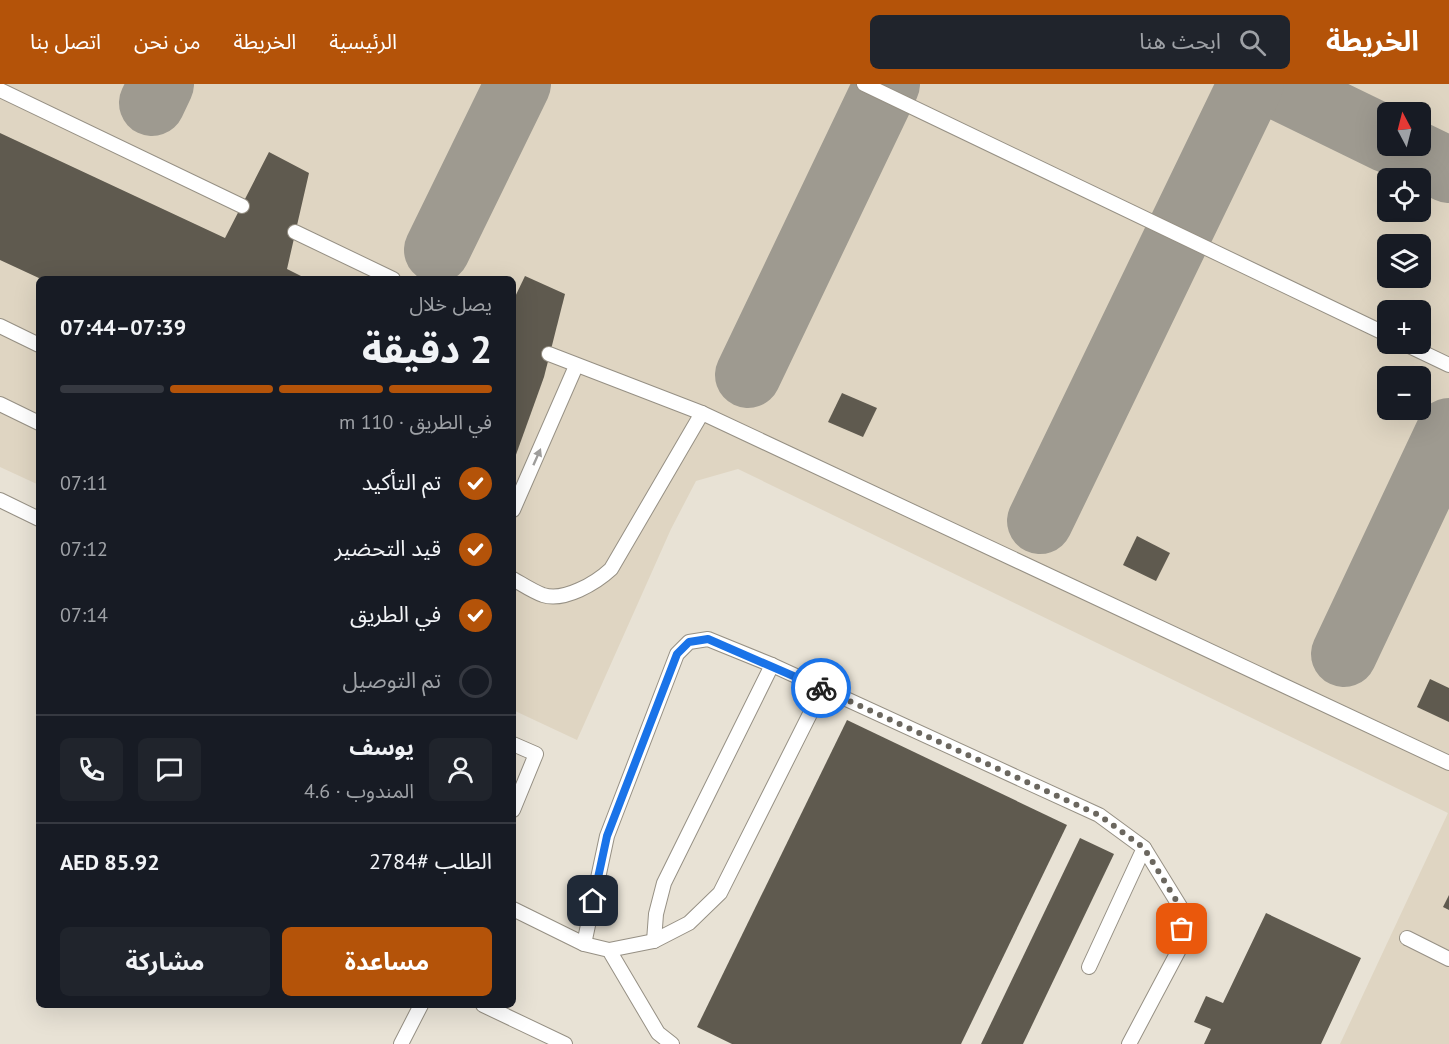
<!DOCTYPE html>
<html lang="ar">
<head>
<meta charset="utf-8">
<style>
  body { margin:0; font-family:"PT Sans","Noto Sans Arabic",sans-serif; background:#20242c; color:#f1f3f6; direction:rtl; height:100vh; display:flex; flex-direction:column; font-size:22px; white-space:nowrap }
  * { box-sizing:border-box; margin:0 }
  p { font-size:20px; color:#9ea1a6 }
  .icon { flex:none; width:33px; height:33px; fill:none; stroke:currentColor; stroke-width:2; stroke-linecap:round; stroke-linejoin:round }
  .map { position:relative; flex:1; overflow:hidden; direction:ltr }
  .details { position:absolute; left:36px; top:192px; width:480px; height:732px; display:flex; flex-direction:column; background:#171b24; border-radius:9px; box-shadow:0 6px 24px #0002; direction:rtl }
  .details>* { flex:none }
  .needle { width:39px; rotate:353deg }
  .tools { position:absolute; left:1377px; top:18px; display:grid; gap:12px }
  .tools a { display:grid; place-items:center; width:54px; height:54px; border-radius:9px; background:#171b24; box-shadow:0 6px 24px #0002; font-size:30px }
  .pin { position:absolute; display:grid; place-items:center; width:51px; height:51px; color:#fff; margin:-26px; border-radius:12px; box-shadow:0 3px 9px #0006 }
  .courier { position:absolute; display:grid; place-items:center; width:60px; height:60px; margin:-30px; border:4px solid #1a73e8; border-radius:50%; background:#fff; color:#222; box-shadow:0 2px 8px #0007 }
  .overview em { font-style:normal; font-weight:700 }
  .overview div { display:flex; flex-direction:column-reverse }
  .overview { display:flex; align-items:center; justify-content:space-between; height:102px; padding:0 24px }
  h1 { font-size:39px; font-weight:700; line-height:45px }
  .bar { display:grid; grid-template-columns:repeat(4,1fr); gap:9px 6px; align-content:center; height:72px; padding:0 24px }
  .bar i { height:8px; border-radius:4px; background:#363941 }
  .bar .on { background:#b45309 }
  .bar p { grid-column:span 4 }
  .line { display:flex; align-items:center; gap:15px; padding:0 24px; border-top:2px solid #363941 }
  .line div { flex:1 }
  .round { display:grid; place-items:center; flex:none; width:63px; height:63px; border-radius:9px; background:#20242c }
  ol { padding:0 24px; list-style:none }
  li { display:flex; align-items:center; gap:18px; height:66px }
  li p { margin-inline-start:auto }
  li .icon { padding:6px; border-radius:50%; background:#b45309; color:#fff; stroke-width:4 }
  li:last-child { color:#9ea1a6 }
  li i { width:33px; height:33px; border:3px solid #363941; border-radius:50% }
  .cta { display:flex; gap:12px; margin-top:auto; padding:12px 24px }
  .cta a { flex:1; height:69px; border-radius:9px; background:#b45309; color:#fff; font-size:24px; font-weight:700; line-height:69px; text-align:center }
  .cta a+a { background:#20242c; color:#f1f3f6 }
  header { display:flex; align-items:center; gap:36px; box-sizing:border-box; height:84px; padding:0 30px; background:#b45309; color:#fff }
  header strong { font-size:28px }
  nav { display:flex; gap:33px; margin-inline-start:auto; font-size:21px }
  .search { width:420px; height:54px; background:#20242c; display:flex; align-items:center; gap:15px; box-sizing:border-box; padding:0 21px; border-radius:9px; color:#9ea1a6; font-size:22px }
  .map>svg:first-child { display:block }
</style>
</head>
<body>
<header>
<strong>الخريطة</strong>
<div class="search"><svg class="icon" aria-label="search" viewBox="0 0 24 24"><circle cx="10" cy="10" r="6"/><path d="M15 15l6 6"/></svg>ابحث هنا</div>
<nav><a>الرئيسية</a><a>الخريطة</a><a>من نحن</a><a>اتصل بنا</a></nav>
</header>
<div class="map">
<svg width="1449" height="960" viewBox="0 0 1449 960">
  <rect width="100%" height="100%" fill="#e8e2d5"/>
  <path fill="#dfd5c2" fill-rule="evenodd" d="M0 0H1449V960H1340L1448 729 738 385 696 397 671 445 577 656 513 626V195H39V401L0 383ZM1388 28H1420V62H1388ZM1388 94H1420V128H1388ZM1388 160H1420V194H1388ZM1388 226H1420V260H1388ZM1388 292H1420V326H1388Z"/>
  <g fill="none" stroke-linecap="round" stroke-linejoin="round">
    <g stroke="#9e9a90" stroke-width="66">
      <polyline points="1273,0 1388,56"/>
      <polyline points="152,19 161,0"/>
      <polyline points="1399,62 1449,86"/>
      <polyline points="437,166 518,0"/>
      <polyline points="748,291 887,0"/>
      <polyline points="1040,437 1251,0"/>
      <polyline points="1344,570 1449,347"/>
    </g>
  </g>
  <g fill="#5f5a4f">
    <polygon points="0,49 225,154 269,68 309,89 287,185 307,195 41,195 0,176"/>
    <polygon points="525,192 565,210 544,293 513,379 513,217"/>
    <polygon points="842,309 877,324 863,353 828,338"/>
    <polygon points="1137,452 1170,469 1156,497 1123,481"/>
    <polygon points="1430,595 1449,604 1449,638 1417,623"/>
    <polygon points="847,636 1067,741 961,960 732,960 697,943"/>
    <polygon points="1080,754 1114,770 1023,960 981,960"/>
    <polygon points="1449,811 1449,826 1443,823"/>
    <polygon points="1266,829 1361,874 1321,960 1204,960 1211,945 1194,938 1206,912 1223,919"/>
  </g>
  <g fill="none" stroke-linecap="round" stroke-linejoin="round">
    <defs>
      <g id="service">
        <polyline points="864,0 1388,251"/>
        <polyline points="0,6 242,122"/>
        <polyline points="295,148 393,195"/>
        <polyline points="0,242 39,261"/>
        <polyline points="1405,260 1449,281"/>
        <polyline points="549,270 702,329 1449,679"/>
        <polyline points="0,320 39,339"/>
        <polyline points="0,416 39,435"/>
        <polyline points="513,426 576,282"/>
        <path d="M513 495C522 500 532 507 543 511 564 518 596 499 611 485L702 329"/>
        <polyline points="513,660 536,670 513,726"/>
        <polyline points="513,825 584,860 609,866 658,949 672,960"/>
        <polyline points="1407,854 1449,875"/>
        <polyline points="654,857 656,830 664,799 772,581"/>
        <polyline points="584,860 607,752 677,570 689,558 708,555 772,581 1099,731 1144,764 1184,829 1181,862 1129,960"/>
        <polyline points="609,866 654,857 689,839 720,809 823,604"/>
        <polyline points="1089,883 1144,764"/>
        <polyline points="483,921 565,960"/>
        <polyline points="401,960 421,921"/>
      </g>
    </defs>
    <use href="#service" stroke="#969084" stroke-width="16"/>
    <use href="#service" stroke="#fff" stroke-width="14"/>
  </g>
  <defs><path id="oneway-solid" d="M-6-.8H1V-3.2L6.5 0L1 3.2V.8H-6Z" transform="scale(1.5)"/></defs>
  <use fill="#9e9d9b" href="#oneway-solid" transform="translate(537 373) rotate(-66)"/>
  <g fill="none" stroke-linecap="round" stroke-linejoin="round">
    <polyline stroke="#6b675f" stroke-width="6" stroke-dasharray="0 10.8" points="821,604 1099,731 1144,764 1184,829 1182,845"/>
    <polyline stroke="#1a73e8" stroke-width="8" points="593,817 607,752 677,570 689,558 708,555 821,604"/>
  </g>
</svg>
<div class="tools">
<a><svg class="needle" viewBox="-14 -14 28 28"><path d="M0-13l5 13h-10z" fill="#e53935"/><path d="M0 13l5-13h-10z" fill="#9ea1a6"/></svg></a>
<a><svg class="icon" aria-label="locate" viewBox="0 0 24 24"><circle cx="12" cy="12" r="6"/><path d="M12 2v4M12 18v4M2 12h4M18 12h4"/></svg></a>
<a><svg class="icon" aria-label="layers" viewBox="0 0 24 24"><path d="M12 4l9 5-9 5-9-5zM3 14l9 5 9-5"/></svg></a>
<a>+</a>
<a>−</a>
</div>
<div class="pin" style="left:1182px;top:845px;background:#ea580c"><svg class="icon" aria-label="bag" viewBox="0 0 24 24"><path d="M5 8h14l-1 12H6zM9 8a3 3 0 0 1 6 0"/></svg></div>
<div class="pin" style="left:593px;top:817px;background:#1f2937"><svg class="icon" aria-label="home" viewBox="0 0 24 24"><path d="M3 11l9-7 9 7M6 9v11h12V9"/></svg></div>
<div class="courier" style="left:821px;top:604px"><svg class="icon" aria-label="bike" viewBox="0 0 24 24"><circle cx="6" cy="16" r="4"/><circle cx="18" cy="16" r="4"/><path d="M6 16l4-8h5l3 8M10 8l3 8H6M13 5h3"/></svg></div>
<section class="details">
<div class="overview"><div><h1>2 دقيقة</h1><p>يصل خلال</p></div><em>07:39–07:44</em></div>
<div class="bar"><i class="on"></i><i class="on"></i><i class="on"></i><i></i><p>في الطريق · 110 m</p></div>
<ol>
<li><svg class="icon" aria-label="check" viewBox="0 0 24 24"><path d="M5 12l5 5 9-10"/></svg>تم التأكيد<p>07:11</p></li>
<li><svg class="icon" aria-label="check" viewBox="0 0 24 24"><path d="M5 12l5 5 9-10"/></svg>قيد التحضير<p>07:12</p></li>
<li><svg class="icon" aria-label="check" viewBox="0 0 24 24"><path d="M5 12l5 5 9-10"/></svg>في الطريق<p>07:14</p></li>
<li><i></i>تم التوصيل</li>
</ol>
<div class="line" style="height:108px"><a class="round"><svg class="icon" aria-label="person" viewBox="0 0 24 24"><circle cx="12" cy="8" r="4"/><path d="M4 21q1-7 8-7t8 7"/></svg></a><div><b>يوسف</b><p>المندوب · 4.6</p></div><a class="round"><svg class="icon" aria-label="chat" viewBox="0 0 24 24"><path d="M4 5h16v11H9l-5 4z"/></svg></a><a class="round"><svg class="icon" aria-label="phone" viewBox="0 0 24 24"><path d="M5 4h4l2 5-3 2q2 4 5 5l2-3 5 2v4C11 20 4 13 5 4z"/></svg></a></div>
<div class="line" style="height:78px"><div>الطلب #2784</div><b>AED 85.92</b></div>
<div class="cta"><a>مساعدة</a><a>مشاركة</a></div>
</section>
</div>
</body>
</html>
